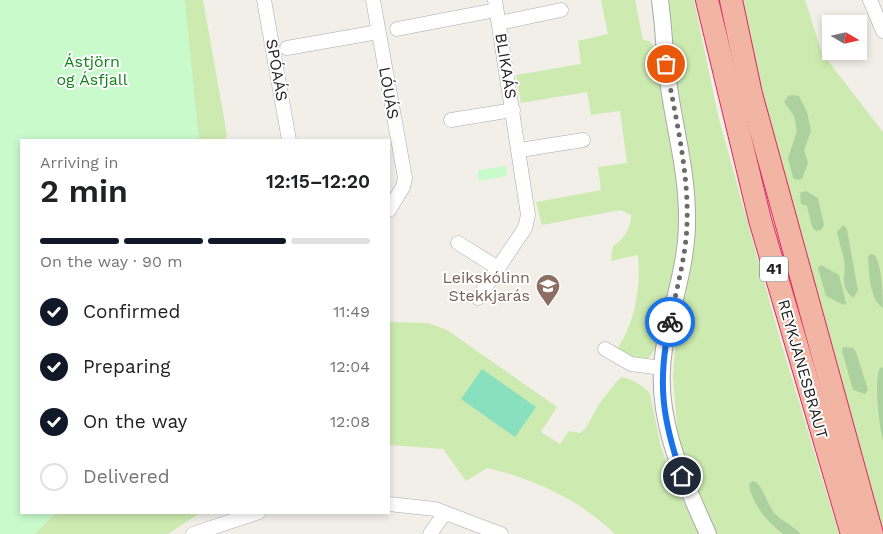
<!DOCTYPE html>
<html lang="en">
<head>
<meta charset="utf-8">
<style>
  body { margin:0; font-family:"Work Sans",sans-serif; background:#f2f2f2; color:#202124; height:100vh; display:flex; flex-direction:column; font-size:19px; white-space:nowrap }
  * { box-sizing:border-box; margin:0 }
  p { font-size:16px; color:#757577 }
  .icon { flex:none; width:28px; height:28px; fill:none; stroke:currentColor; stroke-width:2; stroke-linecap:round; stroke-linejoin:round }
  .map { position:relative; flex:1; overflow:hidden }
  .side { position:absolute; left:20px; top:139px; width:370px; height:375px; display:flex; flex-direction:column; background:#fff; border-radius:0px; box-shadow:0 2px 8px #0003 }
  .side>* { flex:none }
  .needle { width:32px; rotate:99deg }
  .buttons { position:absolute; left:822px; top:15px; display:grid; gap:10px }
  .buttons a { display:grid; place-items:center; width:45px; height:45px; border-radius:0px; background:#fff; box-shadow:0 2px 8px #0003; font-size:25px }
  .pin { position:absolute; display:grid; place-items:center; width:42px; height:42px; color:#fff; margin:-21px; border:2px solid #fff; border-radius:50%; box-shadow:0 1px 5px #0007 }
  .courier { position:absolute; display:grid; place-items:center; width:50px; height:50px; margin:-25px; border:4px solid #1a73e8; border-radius:50%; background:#fff; color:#222; box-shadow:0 1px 6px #0007 }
  .summary em { font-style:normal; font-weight:600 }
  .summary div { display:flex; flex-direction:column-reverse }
  .summary { display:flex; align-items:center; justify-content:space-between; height:85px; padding:0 20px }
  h1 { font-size:32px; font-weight:600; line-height:38px }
  .bar { display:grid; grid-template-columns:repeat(4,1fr); gap:8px 5px; align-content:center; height:60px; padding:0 20px }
  .bar i { height:6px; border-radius:4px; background:#e0e0e0 }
  .bar .selected { background:#111827 }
  .bar p { grid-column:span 4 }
  ol { padding:0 20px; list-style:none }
  li { display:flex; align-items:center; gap:15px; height:55px }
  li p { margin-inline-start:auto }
  li .icon { padding:5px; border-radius:50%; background:#111827; color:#fff; stroke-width:4 }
  li:last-child { color:#757577 }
  li i { width:28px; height:28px; border:2px solid #e0e0e0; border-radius:50% }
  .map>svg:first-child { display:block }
</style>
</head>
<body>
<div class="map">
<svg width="883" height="534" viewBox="0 0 883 534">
  <rect width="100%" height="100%" fill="#f2efe9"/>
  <g fill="#cdebb0">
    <polygon points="151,0 203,0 227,135 225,140 150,140"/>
    <path d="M601 0H635L643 40 650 41 657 54 679 180V257L654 351 648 359 641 363 616 351C635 323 641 289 638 255L611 261 613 246C623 241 632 226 631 215L620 210 542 225 536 202 601 190 598 167 627 163 620 111 591 115 587 92 521 103 516 75 581 64 578 41 608 34Z"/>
    <polygon points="664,0 694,0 718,115 780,339 839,534 715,534 680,451 677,426 673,377 676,333 692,247 695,200"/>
    <polygon points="741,0 805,0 822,53 883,132 883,534 881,534 759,92"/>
    <path d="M389 322 428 323 447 330 557 407 541 432 560 444 569 431 580 433 586 428 599 404 618 380 622 377C634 380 643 385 650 394L661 447 674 482 699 534H615C580 500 534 479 487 468L466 481 443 449 389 445Z"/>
    <polygon points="0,392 21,512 200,513 168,534 0,534"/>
  </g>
  <g fill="#add19e">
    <polygon points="792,95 799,96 807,112 811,131 804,150 808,163 802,179 797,180 793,178 788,158 797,131 794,116 784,102 788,96"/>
    <polygon points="806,191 818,198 824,225 821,230 816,231 812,227 807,206 801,204 800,193"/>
    <path d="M843 225 847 229 858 291 853 298C838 284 847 275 844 260 842 251 839 241 837 232Z"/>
    <path d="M871 254 875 255C882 267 883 295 883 308 869 299 869 271 868 256Z"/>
    <polygon points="821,265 839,275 846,303 844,305 826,296 818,268"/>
    <polygon points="843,347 853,348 856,352 868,390 865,394 853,390 842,351"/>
    <path d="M881 367 883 368V440C879 428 873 374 881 367Z"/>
    <path d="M752 481 756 482C765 491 767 504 775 514 780 519 794 527 801 534H783C767 521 753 506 749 485Z"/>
  </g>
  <g fill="#c8facc">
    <polygon points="0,0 185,0 199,140 21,140 21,512 57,513 34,534 0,534"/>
    <polygon points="506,166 507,176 479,181 478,170"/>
  </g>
  <polygon fill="#88e0be" points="482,369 536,407 515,437 461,399"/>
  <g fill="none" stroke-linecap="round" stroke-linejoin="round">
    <defs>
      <g id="minor">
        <polyline points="264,0 289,140"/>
        <polyline points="373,0 405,178 403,187 389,210"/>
        <polyline points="870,0 883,31"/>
        <polyline points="499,23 561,10"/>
        <polyline points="397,29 496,10"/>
        <polyline points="287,48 378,32"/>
        <polyline points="451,120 513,110"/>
        <polyline points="520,150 583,140"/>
        <polyline points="458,243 498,268"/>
        <polyline points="478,298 525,228 528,215 495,0"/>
        <polyline points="605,349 631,364 662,368"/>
        <polyline points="389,504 435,509 501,534"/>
        <polyline points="193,534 259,512"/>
        <polyline points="430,534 445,513"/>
      </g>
      <path id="tertiary" d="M660 0C663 22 664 43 666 64 671 117 688 168 687 222 687 265 671 307 664 349 653 415 682 476 708 534"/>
      <g id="trunk">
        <polyline points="707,0 760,220 852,534"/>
        <polyline points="731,0 751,94 872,534"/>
      </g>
    </defs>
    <use href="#minor" stroke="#a9a9a9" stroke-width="15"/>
    <use href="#tertiary" stroke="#a9a9a9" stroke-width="18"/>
    <use href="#trunk" stroke="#dc2a67" stroke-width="24"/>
    <use href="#minor" stroke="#fff" stroke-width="14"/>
    <use href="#tertiary" stroke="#fff" stroke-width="16"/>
    <use href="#trunk" stroke="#f2b4a3" stroke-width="22"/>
  </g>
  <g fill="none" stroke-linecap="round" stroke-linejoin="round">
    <path stroke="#6b6a68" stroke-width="5" stroke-dasharray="0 9" d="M666 64C675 116 689 171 687 224 686 257 676 290 670 322"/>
    <path stroke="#1a73e8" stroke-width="6" d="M670 322C657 381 662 419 682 476"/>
  </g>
  <defs>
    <symbol id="school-pin" viewBox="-11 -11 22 30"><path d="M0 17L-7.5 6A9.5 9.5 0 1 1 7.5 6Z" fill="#8d6e63" stroke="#fff"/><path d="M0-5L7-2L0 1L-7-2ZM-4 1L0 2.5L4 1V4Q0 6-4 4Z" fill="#fff"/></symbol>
  </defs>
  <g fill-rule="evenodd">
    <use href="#school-pin" x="534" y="272" width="28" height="38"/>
  </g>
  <g text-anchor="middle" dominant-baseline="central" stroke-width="4" stroke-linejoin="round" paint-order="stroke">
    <rect fill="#fff" stroke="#646464" stroke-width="1" x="760" y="256.5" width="28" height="25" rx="4"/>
    <g font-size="15" font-weight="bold" fill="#222">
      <text x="774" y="269">41</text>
    </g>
    <g font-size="16" fill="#0c8416" stroke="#fff">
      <text x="92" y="61">Ástjörn<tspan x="92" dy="18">og Ásfjall</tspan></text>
    </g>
    <g font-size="16" fill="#222" stroke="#fff">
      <text transform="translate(506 66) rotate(81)">BLIKAÁS</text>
      <text transform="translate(277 70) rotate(80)">SPÓAÁS</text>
      <text transform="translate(389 93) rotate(80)">LÓUÁS</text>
      <text transform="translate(803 369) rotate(74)">REYKJANESBRAUT</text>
    </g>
    <g font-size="16" fill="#785e54" stroke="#fff" text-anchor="end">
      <text x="530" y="277">Leikskólinn<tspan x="530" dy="18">Stekkjarás</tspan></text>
    </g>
  </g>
</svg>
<div class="buttons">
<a><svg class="needle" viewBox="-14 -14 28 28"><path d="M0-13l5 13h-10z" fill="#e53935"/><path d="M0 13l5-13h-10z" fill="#757577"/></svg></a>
</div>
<div class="pin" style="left:666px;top:64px;background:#ea580c"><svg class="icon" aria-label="bag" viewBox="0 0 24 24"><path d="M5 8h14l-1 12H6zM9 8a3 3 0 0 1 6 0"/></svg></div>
<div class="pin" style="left:682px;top:476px;background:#1f2937"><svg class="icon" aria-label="home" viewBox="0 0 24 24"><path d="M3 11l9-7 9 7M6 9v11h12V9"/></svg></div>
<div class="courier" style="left:670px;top:322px"><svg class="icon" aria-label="bike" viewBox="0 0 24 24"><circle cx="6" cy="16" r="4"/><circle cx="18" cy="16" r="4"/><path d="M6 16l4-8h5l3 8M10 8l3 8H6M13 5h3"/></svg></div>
<section class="side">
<div class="summary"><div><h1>2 min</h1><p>Arriving in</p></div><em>12:15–12:20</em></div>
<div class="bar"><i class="selected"></i><i class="selected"></i><i class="selected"></i><i></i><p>On the way · 90 m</p></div>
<ol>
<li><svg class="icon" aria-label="check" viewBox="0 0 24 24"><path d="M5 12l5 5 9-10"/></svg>Confirmed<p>11:49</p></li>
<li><svg class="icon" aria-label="check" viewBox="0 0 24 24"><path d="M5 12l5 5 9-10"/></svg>Preparing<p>12:04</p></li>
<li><svg class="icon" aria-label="check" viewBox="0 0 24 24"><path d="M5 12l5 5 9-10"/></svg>On the way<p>12:08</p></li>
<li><i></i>Delivered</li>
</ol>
</section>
</div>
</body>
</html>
